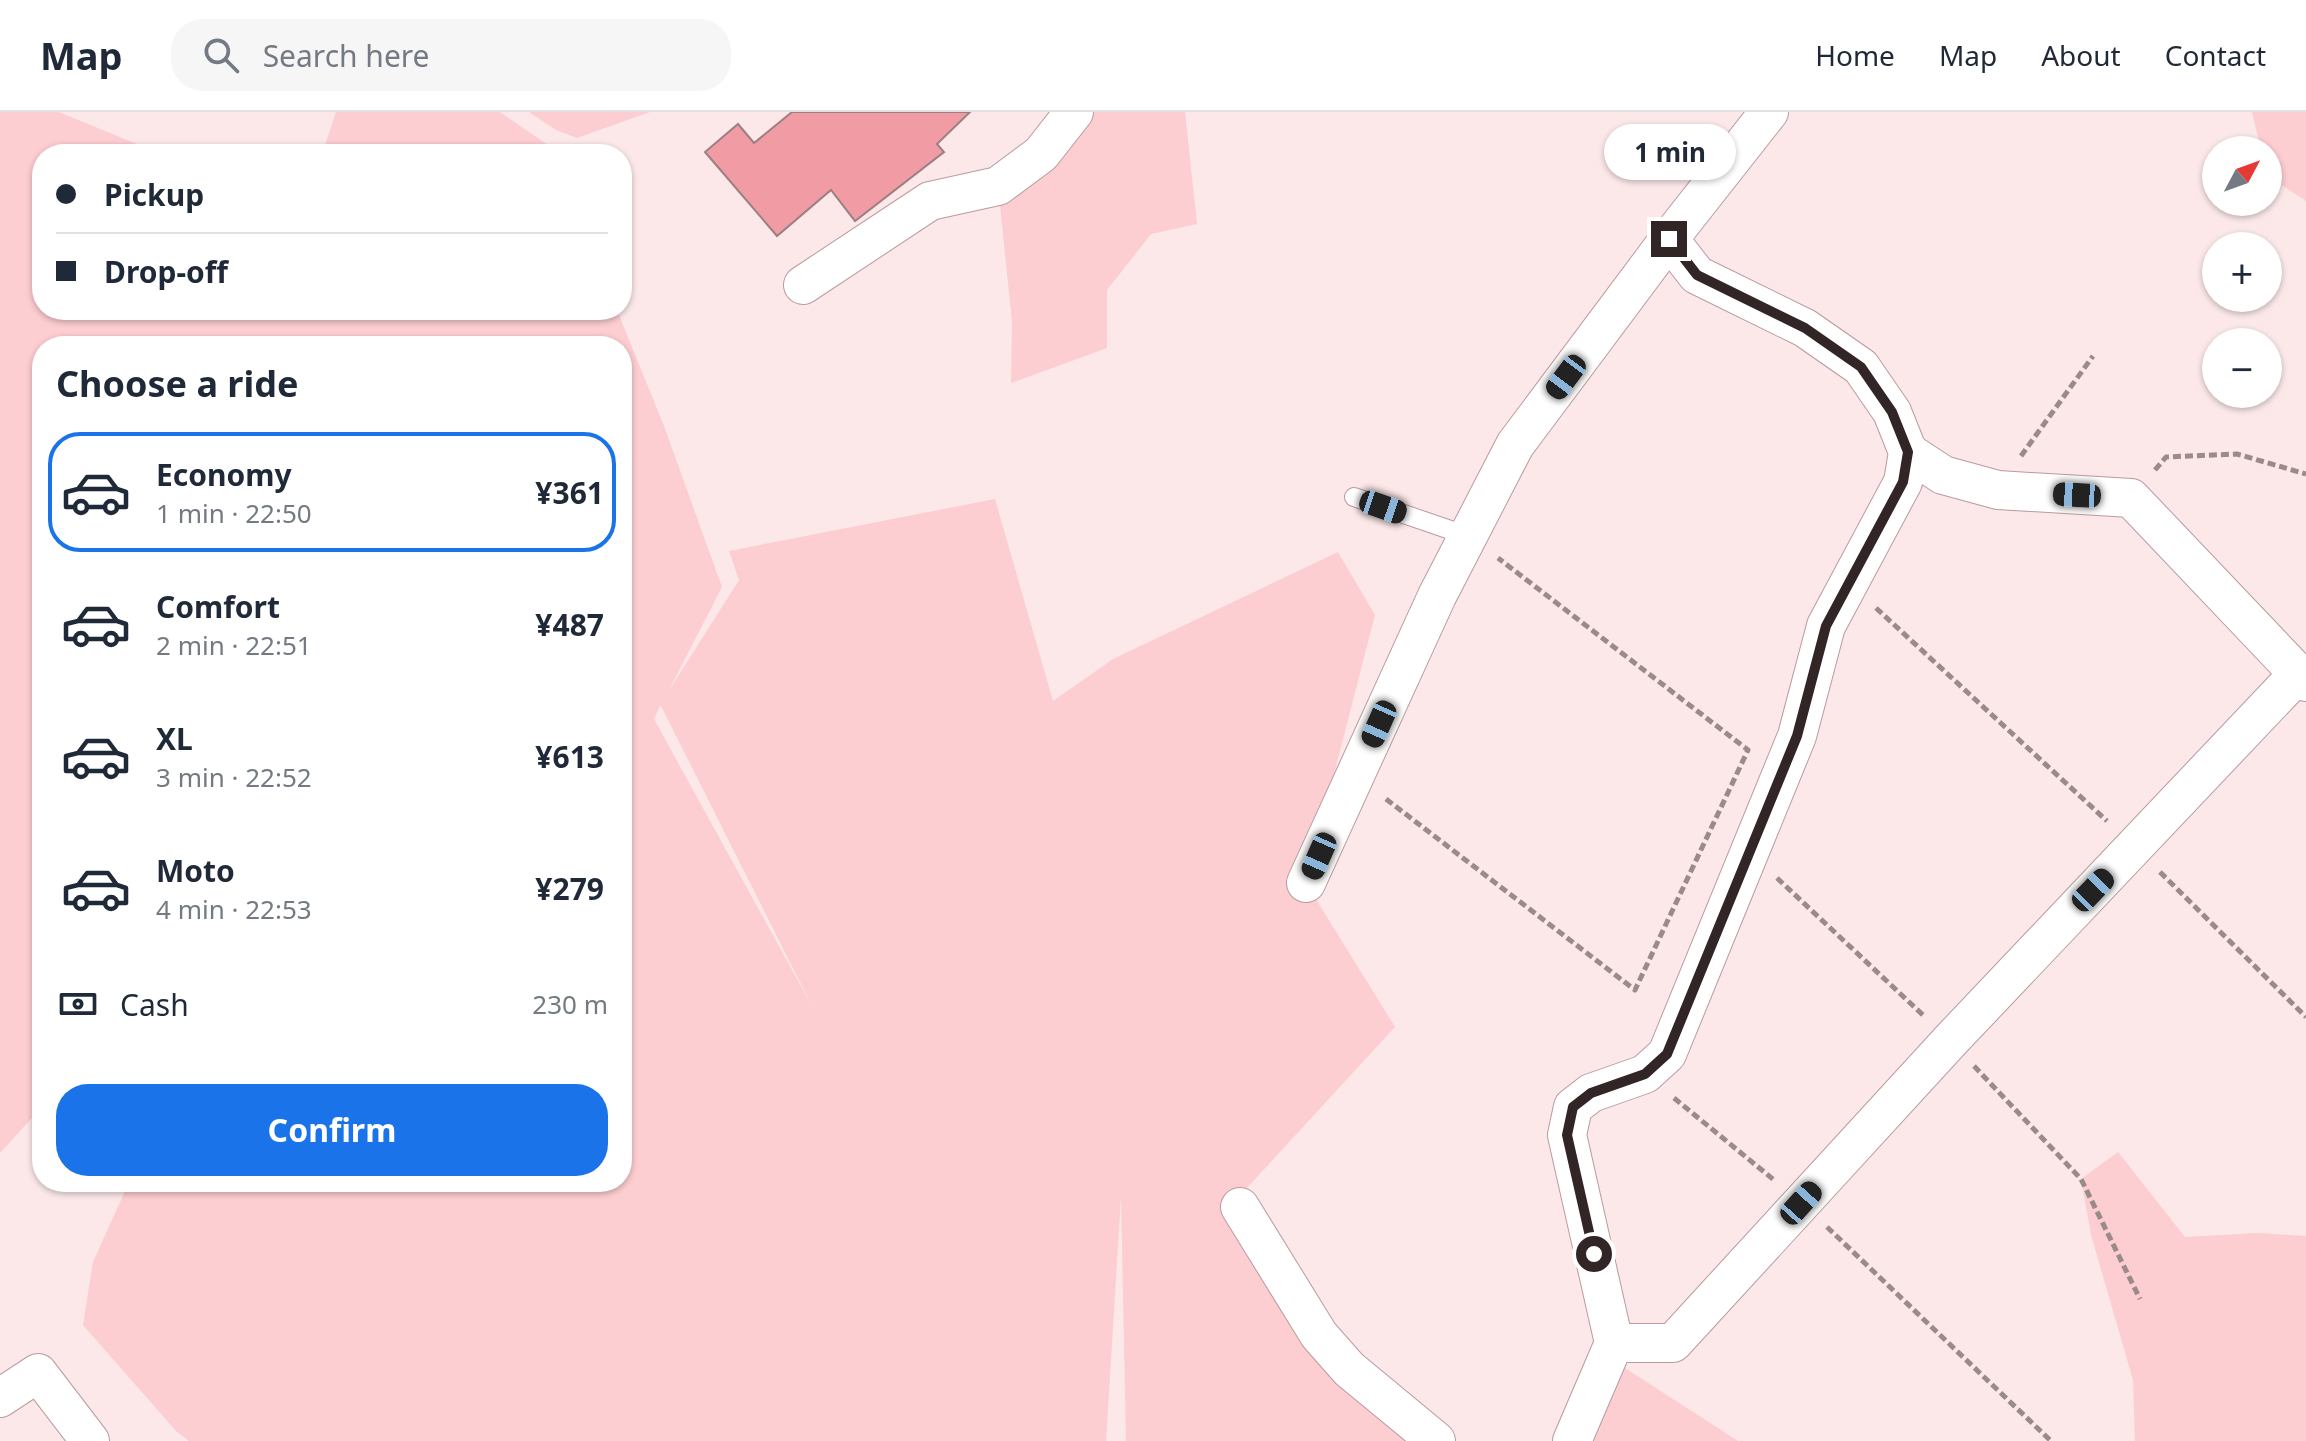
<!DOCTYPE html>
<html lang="en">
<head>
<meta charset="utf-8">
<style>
  body { margin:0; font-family:"Noto Sans",sans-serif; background:#f6f6f7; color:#1f2937; height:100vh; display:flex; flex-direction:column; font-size:30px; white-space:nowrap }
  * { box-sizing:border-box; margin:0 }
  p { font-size:26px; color:#747a83 }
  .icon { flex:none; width:44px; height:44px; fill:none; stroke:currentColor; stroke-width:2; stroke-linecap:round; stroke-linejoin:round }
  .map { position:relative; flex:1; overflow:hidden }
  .sheet { position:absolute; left:32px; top:224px; width:600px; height:856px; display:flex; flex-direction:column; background:#fff; border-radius:32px; box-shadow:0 2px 6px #0004 }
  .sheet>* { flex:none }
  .guide { position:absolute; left:32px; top:32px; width:600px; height:176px; border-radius:32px; box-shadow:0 2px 6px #0004; display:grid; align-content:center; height:176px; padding:0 24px; background:#fff }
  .needle { width:52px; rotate:49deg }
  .controls { position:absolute; left:2202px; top:24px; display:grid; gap:16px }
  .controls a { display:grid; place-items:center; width:80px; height:80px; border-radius:50%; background:#fff; box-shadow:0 2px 6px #0004; font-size:40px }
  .end { position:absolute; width:36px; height:36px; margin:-18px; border:10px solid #312526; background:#fff; box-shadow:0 0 0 4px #fff }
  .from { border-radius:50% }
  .bubble { position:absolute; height:56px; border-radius:28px; background:#fff; box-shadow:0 2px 6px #0004; font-size:26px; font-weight:700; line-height:56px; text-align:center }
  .car { position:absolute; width:24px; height:48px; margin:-24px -12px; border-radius:10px; box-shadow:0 0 6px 2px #0007; background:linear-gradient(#222 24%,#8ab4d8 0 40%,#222 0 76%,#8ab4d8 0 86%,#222 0) }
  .guide b { display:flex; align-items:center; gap:28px; height:76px; font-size:30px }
  .guide b+b { border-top:2px solid #e0e1e3 }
  .guide i { width:20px; height:20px; background:#1f2937 }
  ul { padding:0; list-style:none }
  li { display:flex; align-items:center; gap:24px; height:120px; margin:0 16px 12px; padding:0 8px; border:4px solid transparent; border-radius:32px }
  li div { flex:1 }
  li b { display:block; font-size:30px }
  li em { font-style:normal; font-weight:700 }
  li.active { border-color:#1a73e8 }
  li>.icon { width:72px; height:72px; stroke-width:1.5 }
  h2 { padding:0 24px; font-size:36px; line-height:96px }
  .pay { display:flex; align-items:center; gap:20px; height:88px; padding:0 24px; font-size:30px }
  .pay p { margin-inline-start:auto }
  .button { display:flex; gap:16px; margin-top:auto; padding:16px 24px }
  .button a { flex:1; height:92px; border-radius:32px; background:#1a73e8; color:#fff; font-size:32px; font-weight:700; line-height:92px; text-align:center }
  header { display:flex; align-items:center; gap:48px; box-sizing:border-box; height:112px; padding:0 40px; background:#fff; border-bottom:2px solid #e0e1e3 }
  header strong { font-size:38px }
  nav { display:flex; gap:44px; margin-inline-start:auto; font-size:28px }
  .search { width:560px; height:72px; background:#f6f6f7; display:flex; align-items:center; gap:20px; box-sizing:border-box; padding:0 28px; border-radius:32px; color:#747a83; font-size:30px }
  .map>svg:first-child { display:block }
  .green { fill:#fccdd1; fill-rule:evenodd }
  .building { fill:#f19ba5; stroke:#9c7f82; stroke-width:2 }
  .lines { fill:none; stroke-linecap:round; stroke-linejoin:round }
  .service-casing { stroke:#b99b9d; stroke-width:20 }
  .minor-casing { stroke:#b99b9d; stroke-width:40 }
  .path { stroke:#9a8a8b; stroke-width:5; stroke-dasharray:8 4; stroke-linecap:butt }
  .service { stroke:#fff; stroke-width:18 }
  .minor { stroke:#fff; stroke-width:38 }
  .route { stroke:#312526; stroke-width:10 }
</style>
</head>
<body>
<header>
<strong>Map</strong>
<div class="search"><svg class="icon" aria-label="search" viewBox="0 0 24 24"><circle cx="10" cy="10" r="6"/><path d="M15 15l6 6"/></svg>Search here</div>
<nav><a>Home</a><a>Map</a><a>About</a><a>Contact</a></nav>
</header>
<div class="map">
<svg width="2306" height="1329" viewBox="0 0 2306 1329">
  <rect width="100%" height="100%" fill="#fce8e9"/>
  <!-- green -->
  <g class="green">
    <path d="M0,0H59L161,42H42V198H617L664,314L722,475L668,580L739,468L729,439L995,387L1053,589L1113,547L1338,440L1375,503L1306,771L1395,915L1233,1091L1324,1228L1448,1329H1126L1121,1084L1106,1329H189L176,1319L83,1213L93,1150L129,1070H622V234H42V995L0,1041ZM660,594H661L813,896L654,607Z"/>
    <path d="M336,0H500L561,42H322Z"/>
    <path d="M529,0H650L577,26L556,18Z"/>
    <path d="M1071,0H1185L1197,112L1151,122L1107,178V236L1011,271L1012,210L998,74Z"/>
    <path d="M2252,0H2306V89L2268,64V38H2261Z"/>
    <path d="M2118,1040L2185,1125L2258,1121L2306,1124V1329H2135L2133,1268L2091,1123L2081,1067Z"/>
    <path d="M1608,1245L1738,1329H1580Z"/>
  </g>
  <!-- building -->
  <path class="building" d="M792,0H970L937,32L944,40L855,109L831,78L777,124L705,40L738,12L754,31Z"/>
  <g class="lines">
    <!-- service casing -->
    <g class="service-casing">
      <path id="service" d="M1354,385L1468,424"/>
    </g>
    <!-- minor casing -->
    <g class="minor-casing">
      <g id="minor">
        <path d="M803,173L930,89L998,74L1041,42L1074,0"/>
        <path d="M1908,340L1943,363L1998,378L2131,386L2306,570"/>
        <path d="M1306,771L1437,484L1515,333L1669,127L1769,0"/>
        <path d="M1240,1095L1319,1223L1349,1257L1436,1329"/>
        <path d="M1614,1231H1673L1950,929L2298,562"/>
        <path d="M0,1286L38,1261L90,1329"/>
        <path d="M1572,1329L1614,1231L1567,1023L1573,995L1591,981L1645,962L1667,942L1797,624L1826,514L1903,370L1908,340L1892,300L1861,255L1805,216L1697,163L1669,127"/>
      </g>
    </g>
    <!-- path -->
    <g class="path">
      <path d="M2021,344L2093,244"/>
      <path d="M2155,358L2166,345L2237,342L2306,362"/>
      <path d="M1876,496L2107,709"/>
      <path d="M1386,687L1635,878L1748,638L1498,446"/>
      <path d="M2160,760L2306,905"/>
      <path d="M1777,766L1924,904"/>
      <path d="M1974,954L2081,1067L2140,1187"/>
      <path d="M1674,986L1774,1068"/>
      <path d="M1827,1115L2051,1329"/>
    </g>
    <!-- service -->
    <use href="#service" class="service"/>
    <!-- minor -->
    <use href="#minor" class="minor"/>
  </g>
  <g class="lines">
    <!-- route -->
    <path class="route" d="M1594,1142L1567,1023L1573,995L1591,981L1645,962L1667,942L1797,624L1826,514L1903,370L1908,340L1892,300L1861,255L1805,216L1697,163L1669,127"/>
  </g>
</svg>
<div class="controls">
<a><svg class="needle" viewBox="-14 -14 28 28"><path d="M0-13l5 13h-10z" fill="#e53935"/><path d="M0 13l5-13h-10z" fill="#747a83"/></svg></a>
<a>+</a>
<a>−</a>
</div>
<i class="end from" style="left:1594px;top:1142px"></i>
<i class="end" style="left:1669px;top:127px"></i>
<div class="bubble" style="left:1604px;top:12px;width:132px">1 min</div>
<i class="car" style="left:1566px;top:265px;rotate:217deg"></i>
<i class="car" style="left:2077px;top:383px;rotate:273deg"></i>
<i class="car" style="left:1383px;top:395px;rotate:109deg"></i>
<i class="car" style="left:1379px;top:612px;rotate:204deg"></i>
<i class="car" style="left:1319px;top:744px;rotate:204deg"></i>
<i class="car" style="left:2093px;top:778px;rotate:44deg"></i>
<i class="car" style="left:1801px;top:1091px;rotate:42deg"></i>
<div class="guide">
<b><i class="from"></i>Pickup</b>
<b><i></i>Drop-off</b>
</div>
<section class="sheet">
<h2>Choose a ride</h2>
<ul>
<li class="active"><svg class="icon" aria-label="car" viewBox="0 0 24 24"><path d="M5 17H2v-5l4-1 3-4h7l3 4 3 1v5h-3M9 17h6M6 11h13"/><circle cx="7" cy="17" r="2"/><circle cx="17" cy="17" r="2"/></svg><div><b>Economy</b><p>1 min · 22:50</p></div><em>¥361</em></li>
<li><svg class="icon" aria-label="car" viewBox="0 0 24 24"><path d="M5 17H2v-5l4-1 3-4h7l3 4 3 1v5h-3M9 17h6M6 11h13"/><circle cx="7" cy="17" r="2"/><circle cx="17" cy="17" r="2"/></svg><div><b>Comfort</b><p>2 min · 22:51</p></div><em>¥487</em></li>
<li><svg class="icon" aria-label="car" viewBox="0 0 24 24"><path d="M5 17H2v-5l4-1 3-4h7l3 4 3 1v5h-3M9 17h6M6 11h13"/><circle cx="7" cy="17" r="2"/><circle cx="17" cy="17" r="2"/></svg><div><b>XL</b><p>3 min · 22:52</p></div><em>¥613</em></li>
<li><svg class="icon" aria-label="car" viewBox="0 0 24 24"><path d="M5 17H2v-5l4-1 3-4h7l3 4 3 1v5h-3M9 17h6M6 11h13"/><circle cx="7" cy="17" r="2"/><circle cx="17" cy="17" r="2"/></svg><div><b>Moto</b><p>4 min · 22:53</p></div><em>¥279</em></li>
</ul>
<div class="pay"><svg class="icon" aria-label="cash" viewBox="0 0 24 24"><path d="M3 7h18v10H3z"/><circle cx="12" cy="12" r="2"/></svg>Cash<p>230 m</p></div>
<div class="button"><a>Confirm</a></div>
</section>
</div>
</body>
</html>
